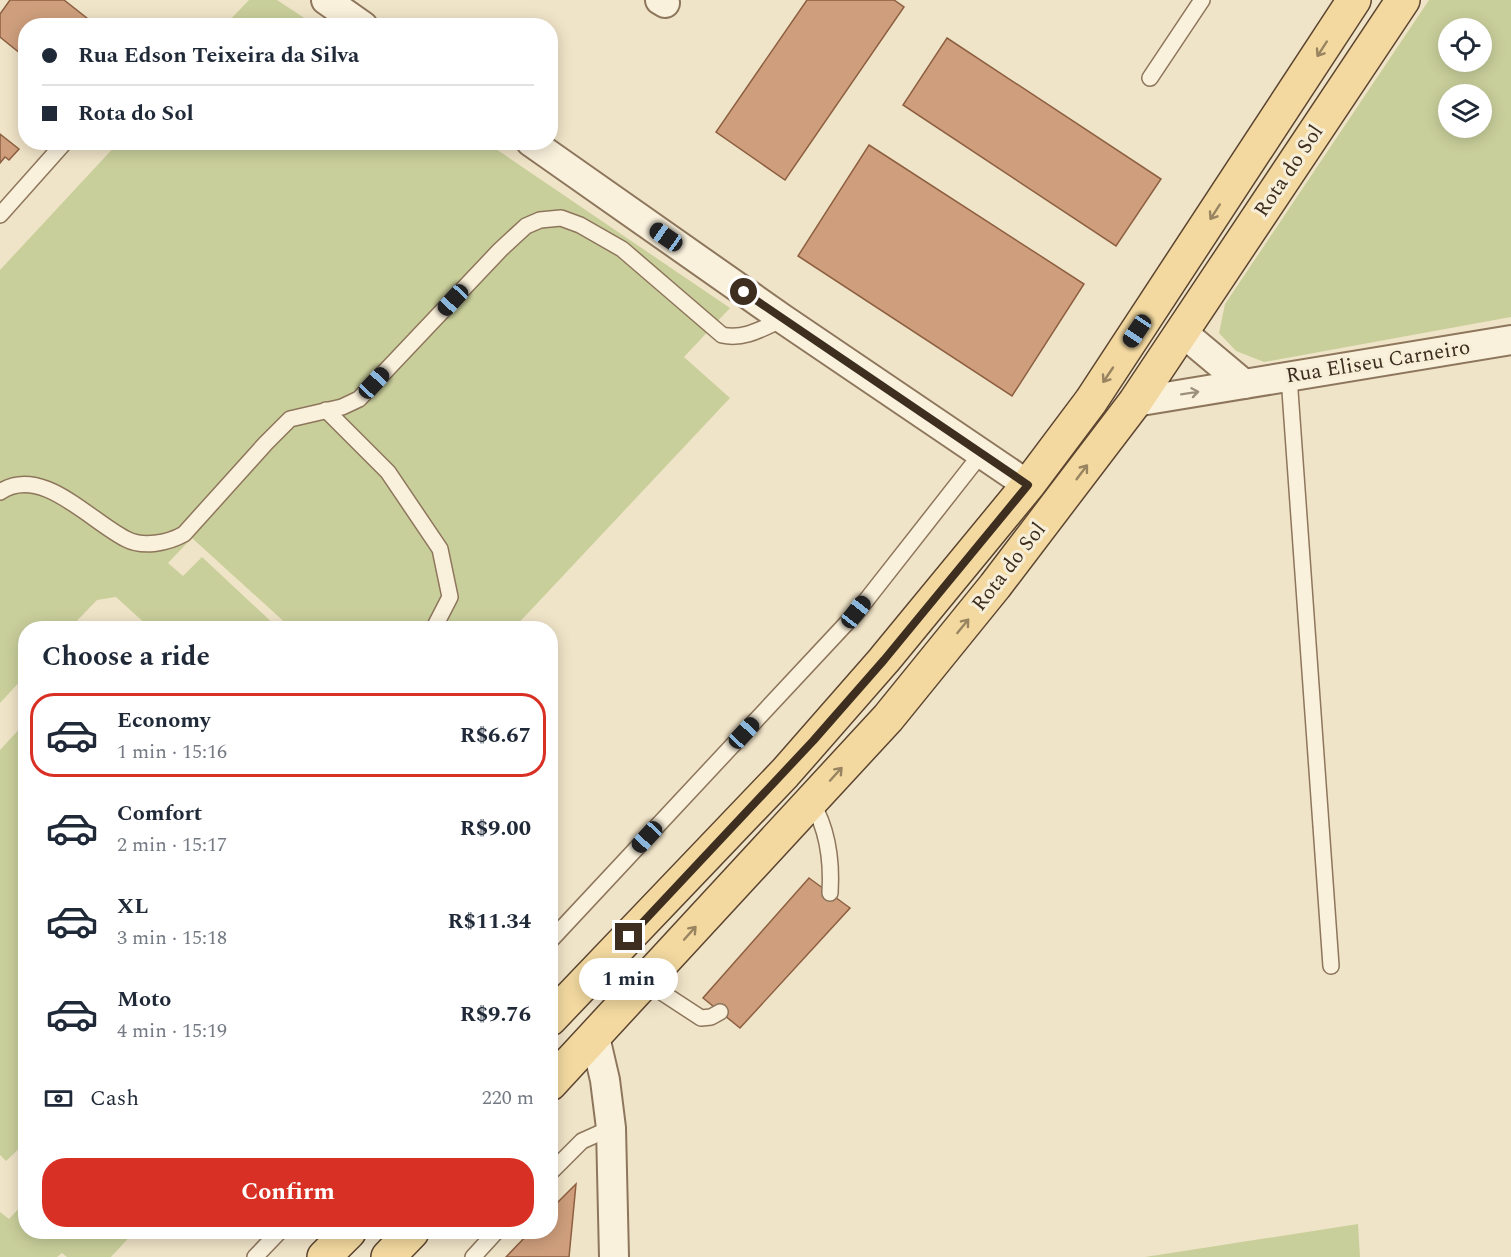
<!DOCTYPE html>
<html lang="en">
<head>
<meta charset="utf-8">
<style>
  body { margin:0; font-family:Spectral,serif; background:#f2f2f3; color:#1f2937; height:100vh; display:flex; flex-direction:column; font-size:22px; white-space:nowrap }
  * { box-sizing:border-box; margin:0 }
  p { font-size:20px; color:#747a83 }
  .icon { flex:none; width:33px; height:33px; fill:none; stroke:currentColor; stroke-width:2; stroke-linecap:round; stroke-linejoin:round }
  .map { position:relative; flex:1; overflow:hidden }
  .sheet { position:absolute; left:18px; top:621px; width:540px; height:618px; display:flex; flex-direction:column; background:#fff; border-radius:24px; box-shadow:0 3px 15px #0003 }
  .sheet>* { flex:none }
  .hud { position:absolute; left:18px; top:18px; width:540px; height:132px; border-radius:24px; box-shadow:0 3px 15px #0003; display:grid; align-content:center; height:132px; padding:0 24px; background:#fff }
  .fabs { position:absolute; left:1438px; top:18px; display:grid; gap:12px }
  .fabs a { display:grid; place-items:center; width:54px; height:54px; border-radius:50%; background:#fff; box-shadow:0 3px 15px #0003; font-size:30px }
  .end { position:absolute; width:27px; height:27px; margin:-14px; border:8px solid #3d2e20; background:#fff; box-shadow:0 0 0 3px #fff }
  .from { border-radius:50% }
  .bubble { position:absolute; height:42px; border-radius:21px; background:#fff; box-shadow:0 3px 15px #0003; font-size:20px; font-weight:700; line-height:42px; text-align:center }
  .car { position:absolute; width:18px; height:36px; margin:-18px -9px; border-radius:8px; box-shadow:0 0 4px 2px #0007; background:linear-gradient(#222 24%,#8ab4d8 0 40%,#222 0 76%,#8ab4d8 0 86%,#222 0) }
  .hud b { display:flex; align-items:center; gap:21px; height:57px; font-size:22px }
  .hud b+b { border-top:2px solid #e0e1e3 }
  .hud i { width:15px; height:15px; background:#1f2937 }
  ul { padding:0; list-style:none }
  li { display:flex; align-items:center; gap:18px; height:84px; margin:0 12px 9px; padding:0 12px; border:3px solid transparent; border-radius:24px }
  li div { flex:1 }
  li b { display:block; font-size:22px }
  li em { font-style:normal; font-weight:700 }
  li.active { border-color:#d93025 }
  li>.icon { width:54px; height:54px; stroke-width:1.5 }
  h2 { padding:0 24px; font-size:27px; line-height:72px }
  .pay { display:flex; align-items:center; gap:15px; height:66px; padding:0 24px; font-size:22px }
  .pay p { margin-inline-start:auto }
  .primary-button { display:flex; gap:12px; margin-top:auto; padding:12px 24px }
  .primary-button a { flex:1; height:69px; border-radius:24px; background:#d93025; color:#fff; font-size:24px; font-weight:700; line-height:69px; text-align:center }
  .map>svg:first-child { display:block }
  .green { fill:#c9cf9b; fill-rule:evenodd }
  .building { fill:#cf9f7d; stroke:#8d5f41; stroke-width:1.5 }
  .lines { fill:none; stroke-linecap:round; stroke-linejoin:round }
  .service-casing { stroke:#8d765c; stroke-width:18 }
  .minor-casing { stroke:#8d765c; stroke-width:32 }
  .primary-casing { stroke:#5b4430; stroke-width:36 }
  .service { stroke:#faf1dc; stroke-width:15 }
  .minor { stroke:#faf1dc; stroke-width:28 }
  .primary { stroke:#f3d9a0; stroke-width:33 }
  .oneway { stroke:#988460 }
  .oneway2 { stroke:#9c907e }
  .route { stroke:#3d2e20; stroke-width:8 }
  .labels { text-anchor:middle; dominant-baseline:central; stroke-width:6; stroke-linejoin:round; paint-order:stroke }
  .street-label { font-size:21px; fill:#3d2e20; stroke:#f7eed8 }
</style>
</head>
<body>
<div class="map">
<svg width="1511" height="1257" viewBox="0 0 1511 1257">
  <rect width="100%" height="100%" fill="#f0e4c8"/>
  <!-- green -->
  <g class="green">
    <path d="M249,0H277L315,25H225Z"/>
    <path d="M1429,0H1511V317L1264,362L1236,351L1219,333L1225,304ZM1449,28H1482V62H1449ZM1482,94V128H1449V94Z"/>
    <path d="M118,143H487L730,308L684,357L730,398L514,628H291L192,538L168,563L183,576L202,557L278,628H150L116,597L97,600L70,628H26L25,676L0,703V270Z"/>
    <path d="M25,723L26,1142L6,1161L0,1155V750Z"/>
    <path d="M25,1202L26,1232H134L111,1257H67L62,1253L57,1257H0V1212L9,1219Z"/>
    <path d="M1358,1224L1360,1257H1145Z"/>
  </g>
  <!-- building -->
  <g class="building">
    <path d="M10,0H64L97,26H26V58L0,37V14Z"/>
    <path d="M807,0H894L904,7L785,180L716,132Z"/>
    <path d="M947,38L1161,179L1116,246L903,105Z"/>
    <path d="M0,134L19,149L9,160L5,157L0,163Z"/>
    <path d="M869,145L1084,284L1012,396L798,256Z"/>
    <path d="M809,878L850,908L740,1028L703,998Z"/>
    <path d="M576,1184L569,1257H506L530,1232H550V1210Z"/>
  </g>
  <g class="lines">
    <!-- service casing -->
    <g class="service-casing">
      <g id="service">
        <path d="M1150,78L1202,0"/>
        <path d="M0,215L65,142"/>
        <path d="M1289,377L1331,966"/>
        <path d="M326,410L388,472L440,549L450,597L434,628"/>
        <path d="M0,492C41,464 90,521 126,539C143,548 168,543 184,534L266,443L290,419L342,407L359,399L500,250L526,226L540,220L561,218L580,225L622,249L722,335C745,340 763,328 783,319"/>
        <path d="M811,801C828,829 832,861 830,893"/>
        <path d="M550,941L857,612L981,454"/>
        <path d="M646,982L701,1018L711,1017L720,1012"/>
        <path d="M550,1173L582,1141L611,1128"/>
        <path d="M255,1257L279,1232"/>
        <path d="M473,1257L496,1232"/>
      </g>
    </g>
    <!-- minor casing -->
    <g class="minor-casing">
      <g id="minor">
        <path d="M326,0L363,26"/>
        <path d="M660,0L665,3"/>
        <path d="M531,142L783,319L1028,485"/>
        <path d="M1182,332L1244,384"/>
        <path d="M1135,402L1511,340"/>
        <path d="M595,1037L605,1080L611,1128L614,1257"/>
      </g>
    </g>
    <!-- primary casing -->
    <g class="primary-casing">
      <g id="primary">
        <path d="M550,1019L785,773L884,660L1028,485L1091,401L1354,0"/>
        <path d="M550,1084L888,718L995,586L1135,402L1403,0"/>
        <path d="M324,1257L349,1232"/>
        <path d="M388,1257L412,1232"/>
      </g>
    </g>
    <!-- service -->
    <use href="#service" class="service"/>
    <!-- minor -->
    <use href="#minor" class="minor"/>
    <!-- primary -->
    <use href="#primary" class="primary"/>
  </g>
  <!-- one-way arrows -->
  <defs><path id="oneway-shaft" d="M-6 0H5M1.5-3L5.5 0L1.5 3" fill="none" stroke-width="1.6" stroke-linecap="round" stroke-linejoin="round" transform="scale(1.5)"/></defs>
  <g class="oneway">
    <use href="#oneway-shaft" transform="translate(1322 49) rotate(123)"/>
    <use href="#oneway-shaft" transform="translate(1215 212) rotate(123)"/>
    <use href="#oneway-shaft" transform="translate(1108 375) rotate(124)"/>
    <use href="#oneway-shaft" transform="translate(1082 472) rotate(-53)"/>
    <use href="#oneway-shaft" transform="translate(963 626) rotate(-51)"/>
    <use href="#oneway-shaft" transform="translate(836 774) rotate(-48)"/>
    <use href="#oneway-shaft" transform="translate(690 933) rotate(-48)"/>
  </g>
  <use class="oneway2" href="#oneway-shaft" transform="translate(1190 393) rotate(-9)"/>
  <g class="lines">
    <!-- route -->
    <path class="route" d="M629,937L813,741L884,660L1028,485L744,292"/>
  </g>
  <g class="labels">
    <!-- street labels -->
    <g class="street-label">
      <text transform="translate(1289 171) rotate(-56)">Rota do Sol</text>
      <text transform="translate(1378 362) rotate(-9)">Rua Eliseu Carneiro</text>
      <text transform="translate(1009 567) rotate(-52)">Rota do Sol</text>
    </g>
  </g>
</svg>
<div class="fabs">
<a><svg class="icon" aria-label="locate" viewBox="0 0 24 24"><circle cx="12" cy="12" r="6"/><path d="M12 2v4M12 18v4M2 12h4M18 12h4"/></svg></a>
<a><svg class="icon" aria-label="layers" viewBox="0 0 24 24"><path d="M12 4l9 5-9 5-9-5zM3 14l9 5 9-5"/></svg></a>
</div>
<i class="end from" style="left:744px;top:292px"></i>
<i class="end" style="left:629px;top:937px"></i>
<div class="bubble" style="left:579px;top:958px;width:99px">1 min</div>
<i class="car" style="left:666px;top:237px;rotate:305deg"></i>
<i class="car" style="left:453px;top:300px;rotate:223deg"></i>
<i class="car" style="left:1137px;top:331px;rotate:214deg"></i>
<i class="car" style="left:374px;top:383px;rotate:43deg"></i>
<i class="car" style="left:856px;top:612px;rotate:38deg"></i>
<i class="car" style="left:744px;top:733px;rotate:43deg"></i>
<i class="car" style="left:647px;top:837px;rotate:223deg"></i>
<div class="hud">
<b><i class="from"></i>Rua Edson Teixeira da Silva</b>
<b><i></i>Rota do Sol</b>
</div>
<section class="sheet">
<h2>Choose a ride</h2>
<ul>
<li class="active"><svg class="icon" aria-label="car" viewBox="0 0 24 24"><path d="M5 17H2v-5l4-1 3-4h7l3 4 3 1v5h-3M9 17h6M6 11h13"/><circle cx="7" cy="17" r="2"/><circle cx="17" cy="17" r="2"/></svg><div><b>Economy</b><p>1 min · 15:16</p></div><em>R$6.67</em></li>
<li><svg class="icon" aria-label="car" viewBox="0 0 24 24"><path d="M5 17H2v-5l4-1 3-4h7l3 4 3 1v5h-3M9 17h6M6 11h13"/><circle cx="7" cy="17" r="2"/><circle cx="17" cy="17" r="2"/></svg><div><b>Comfort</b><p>2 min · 15:17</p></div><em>R$9.00</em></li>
<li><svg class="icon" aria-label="car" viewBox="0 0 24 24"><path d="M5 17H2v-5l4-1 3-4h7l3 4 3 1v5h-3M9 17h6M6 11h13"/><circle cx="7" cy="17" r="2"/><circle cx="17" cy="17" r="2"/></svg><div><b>XL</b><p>3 min · 15:18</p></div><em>R$11.34</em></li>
<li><svg class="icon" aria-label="car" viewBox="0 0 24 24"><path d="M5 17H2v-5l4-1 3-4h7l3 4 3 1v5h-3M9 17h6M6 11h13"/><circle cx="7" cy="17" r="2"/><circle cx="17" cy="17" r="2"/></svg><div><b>Moto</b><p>4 min · 15:19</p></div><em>R$9.76</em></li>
</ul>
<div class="pay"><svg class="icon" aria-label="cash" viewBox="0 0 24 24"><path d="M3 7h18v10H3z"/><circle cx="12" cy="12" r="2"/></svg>Cash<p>220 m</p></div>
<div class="primary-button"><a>Confirm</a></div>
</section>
</div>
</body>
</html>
